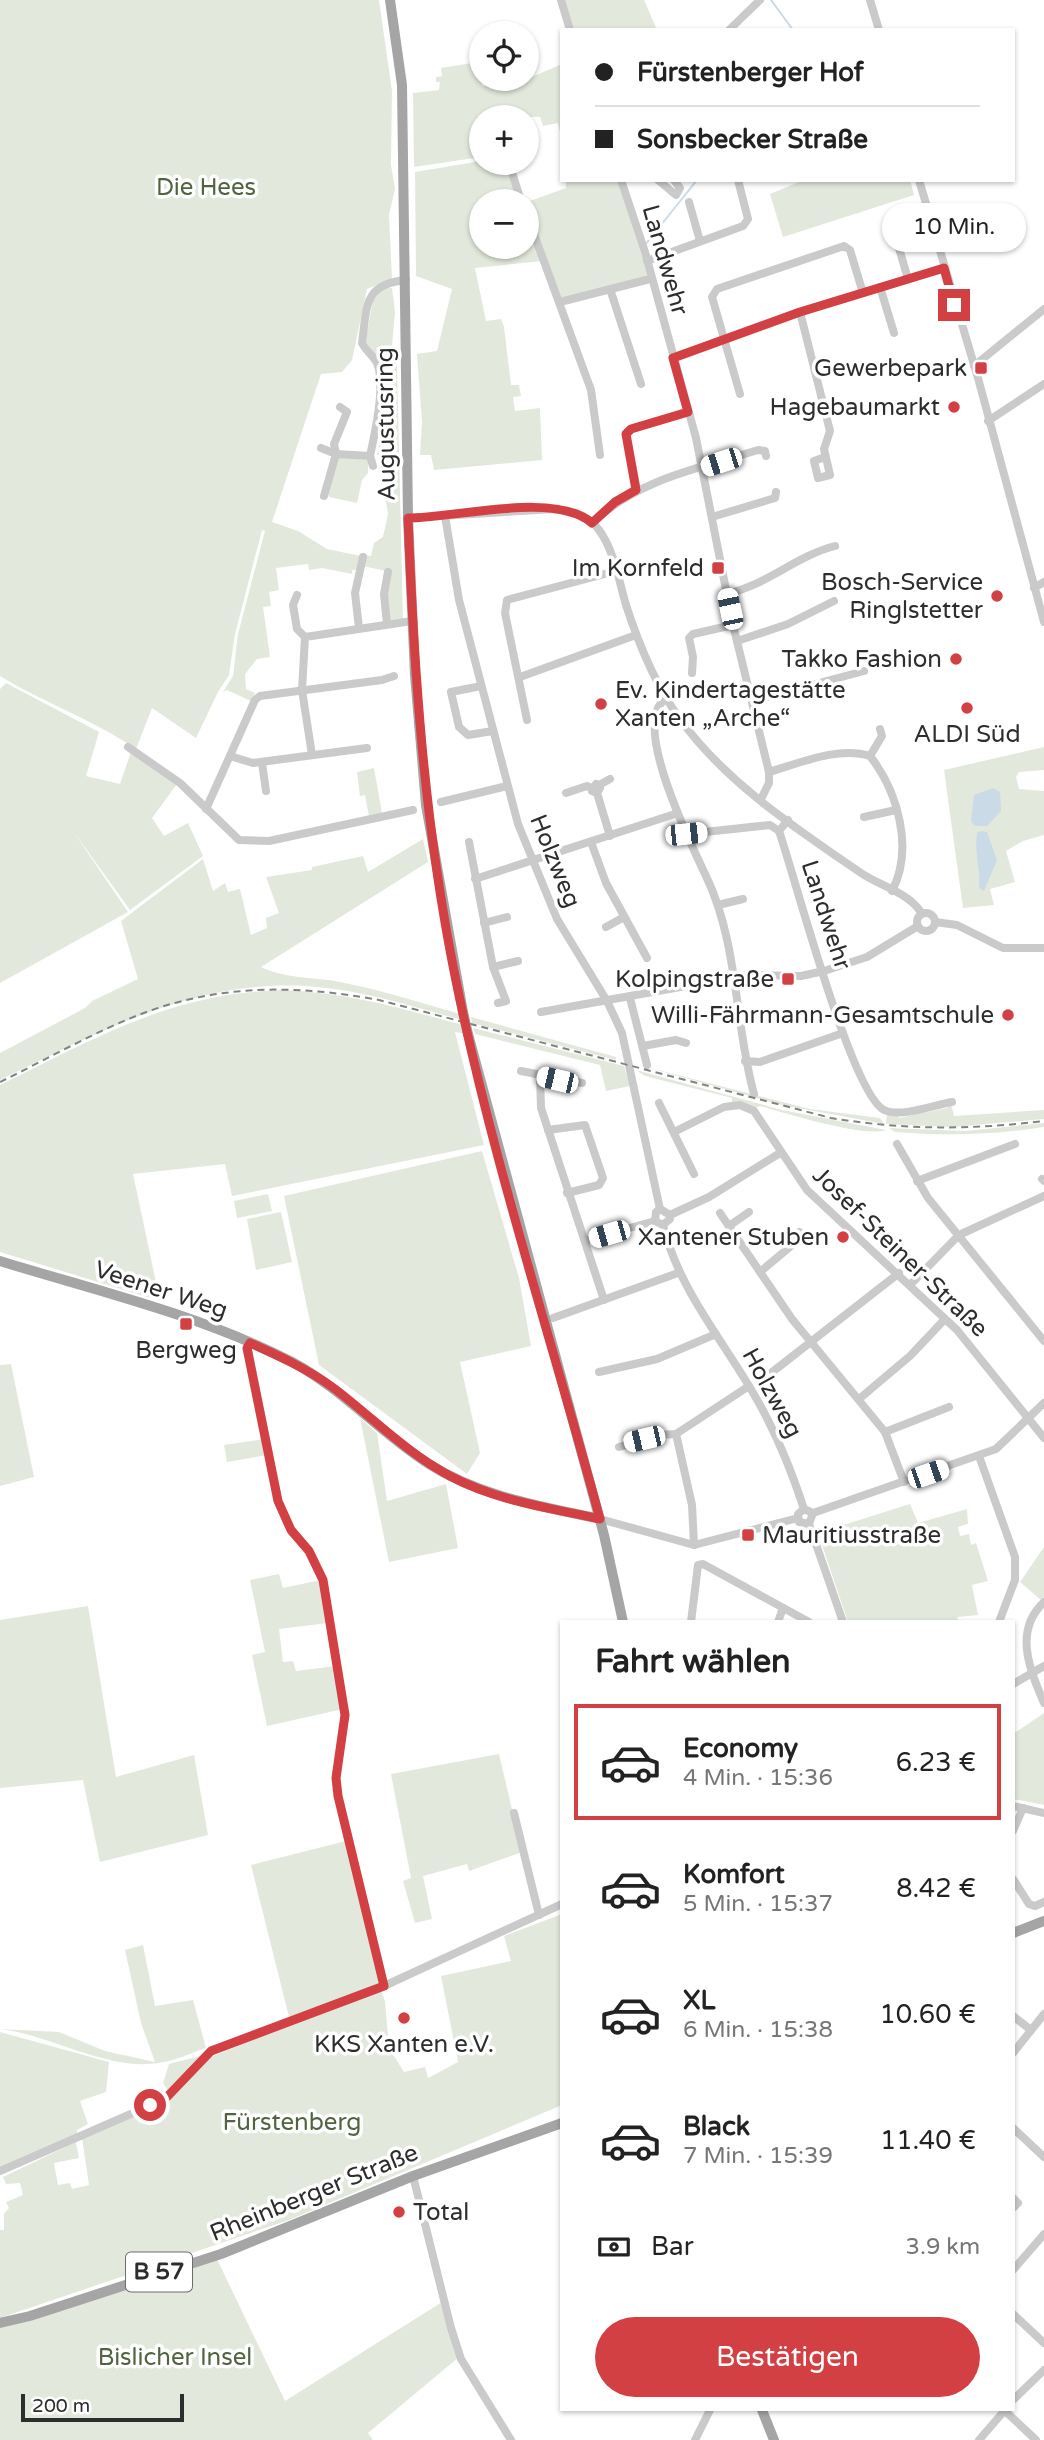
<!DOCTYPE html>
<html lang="de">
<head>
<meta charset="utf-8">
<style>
  body { margin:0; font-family:"Varela Round",sans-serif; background:#f2f2f2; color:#222; height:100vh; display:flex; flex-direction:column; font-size:26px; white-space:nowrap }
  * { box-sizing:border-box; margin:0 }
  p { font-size:23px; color:#767676 }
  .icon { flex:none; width:38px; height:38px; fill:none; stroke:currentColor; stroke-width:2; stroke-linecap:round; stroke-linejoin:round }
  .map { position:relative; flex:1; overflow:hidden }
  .details { position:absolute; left:560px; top:1620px; width:455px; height:791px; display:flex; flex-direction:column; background:#fff; border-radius:0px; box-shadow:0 2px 5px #0004 }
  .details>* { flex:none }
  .hud { position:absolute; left:560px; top:28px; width:455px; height:154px; border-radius:0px; box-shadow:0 2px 5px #0004; display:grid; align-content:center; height:154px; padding:0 35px; background:#fff }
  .tools { position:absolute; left:469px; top:21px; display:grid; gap:14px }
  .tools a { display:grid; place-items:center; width:70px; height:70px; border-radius:50%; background:#fff; box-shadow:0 2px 5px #0004; font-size:35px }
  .scale { position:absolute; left:21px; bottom:18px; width:163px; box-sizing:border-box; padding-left:7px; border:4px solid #2d2d2d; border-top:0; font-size:19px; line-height:24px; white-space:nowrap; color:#2d2d2d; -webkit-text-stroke:5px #fff; paint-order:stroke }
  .end { position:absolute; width:32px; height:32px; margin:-16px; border:9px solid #d34044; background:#fff; box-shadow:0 0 0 4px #fff }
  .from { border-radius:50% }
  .bubble { position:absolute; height:49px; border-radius:24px; background:#fff; box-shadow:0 2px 5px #0004; font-size:23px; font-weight:600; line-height:49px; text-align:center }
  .car { position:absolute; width:21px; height:42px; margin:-21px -10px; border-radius:9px; box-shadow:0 0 5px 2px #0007; background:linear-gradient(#fff 24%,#345 0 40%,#fff 0 76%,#345 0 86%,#fff 0) }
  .hud b { display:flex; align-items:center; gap:24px; height:66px; font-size:26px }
  .hud b+b { border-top:2px solid #e0e0e0 }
  .hud i { width:18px; height:18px; background:#222 }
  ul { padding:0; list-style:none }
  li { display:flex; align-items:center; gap:21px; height:116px; margin:0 14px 10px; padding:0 21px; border:4px solid transparent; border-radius:0px }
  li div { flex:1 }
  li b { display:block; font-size:26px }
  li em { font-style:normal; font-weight:600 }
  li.current { border-color:#d34044 }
  li>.icon { width:63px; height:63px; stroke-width:1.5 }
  h2 { padding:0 35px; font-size:32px; line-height:84px }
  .pay { display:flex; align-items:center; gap:18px; height:77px; padding:0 35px; font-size:26px }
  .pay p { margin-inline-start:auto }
  .action { display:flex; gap:14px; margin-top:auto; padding:14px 35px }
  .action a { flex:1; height:80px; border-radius:42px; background:#d34044; color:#fff; font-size:28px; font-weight:600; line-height:80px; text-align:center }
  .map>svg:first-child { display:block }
  .green { fill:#e2e9dc }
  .water { fill:#cadae7 }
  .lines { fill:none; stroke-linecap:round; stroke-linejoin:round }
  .stream { stroke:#cadae7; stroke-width:2 }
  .minor { stroke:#cacaca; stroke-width:8 }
  .major { stroke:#a5a5a5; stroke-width:10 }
  .rail { stroke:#828282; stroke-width:2; stroke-dasharray:7 5; stroke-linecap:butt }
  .major-bridge { stroke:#a5a5a5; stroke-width:10 }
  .route { stroke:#d34044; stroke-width:9 }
  .poi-dot { fill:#d34044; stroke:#fff; stroke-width:2.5 }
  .labels { text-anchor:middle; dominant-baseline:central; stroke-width:7; stroke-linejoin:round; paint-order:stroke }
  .shield { fill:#fff; stroke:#6c6c6c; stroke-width:2 }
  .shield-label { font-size:23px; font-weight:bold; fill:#2d2d2d }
  .park-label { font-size:24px; fill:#4f643f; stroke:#fff }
  .street-label { font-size:24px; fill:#2d2d2d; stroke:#fff }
  .poi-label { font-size:24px; fill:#2d2d2d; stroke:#fff; text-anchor:end }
</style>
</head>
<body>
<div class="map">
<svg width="1044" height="2440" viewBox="0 0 1044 2440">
  <rect width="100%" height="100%" fill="#fff"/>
  <!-- green -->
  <g class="green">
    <path d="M0,0H379L392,91L391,165L395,189L389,215L392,279L367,289L352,360L342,372L321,374L272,522L298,531L327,549L361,556L357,570H352V574L322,568L309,570L308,564L276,568L279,590L269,592L271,606L263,607L270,657L257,659L245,674L246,689L255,693L251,701L227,690L223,692L233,676L238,634L265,531L262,530L235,634L229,675L218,692L196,738L152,708L136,749C94,720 44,703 0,676Z"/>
    <path d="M562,0H644L657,30H572Z"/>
    <path d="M478,62L482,86L527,79L562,64V141L558,123L543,126L540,117H481V157L414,167L413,93L439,90L440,82H436V77L442,76L441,68Z"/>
    <path d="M481,161L507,163L520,201H481V210L477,211L481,247H527V230H531L543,261L475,268L486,321L501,319L504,327L511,385H519L521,396L513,397L515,411L540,408L542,460L434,470L431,455H420L422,422L417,354L437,351L452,289L416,276L415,172Z"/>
    <path d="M566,180H617L648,274L645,277L561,298L527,211V202L566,188Z"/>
    <path d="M804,180H910L914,195L783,237L770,194Z"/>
    <path d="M384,288H392L395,312L392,346L397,367L403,619L389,620L386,598L390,572L363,566L365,555L371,556L374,543L383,537L388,514L382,475L379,471L381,457L377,455L382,430H378L382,368L365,343L373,300Z"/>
    <path d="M336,457L368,460V473L362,480L357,503L329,497L328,491Z"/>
    <path d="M6,683L99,732L86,776L120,784L131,752L177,784L152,818L164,836L188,823L203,856L130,910L73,831L128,912L0,983V689Z"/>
    <path d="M1044,747V770L1019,772L1016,777L1019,789L1044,791V835L1023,841L1006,851L1015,882L990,889L994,905L963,908L944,770Z"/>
    <path d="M374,768L382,813L369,816L365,795L360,796L357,772Z"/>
    <path d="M423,839L428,862L261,967C283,978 310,977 335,981C377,989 419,1002 460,1014L462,1020C414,1007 366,991 317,987C199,976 102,1031 0,1080V1053L85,1008L92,1001L138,979L121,921L203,859L213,891L225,883L228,892L240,889L251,935L267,928L266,918L279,913L266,877L312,870V867L363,856L368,872Z"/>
    <path d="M283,990C345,992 404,1009 463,1025L466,1034L455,1032L484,1145L232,1196L225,1164L133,1174L160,1301L0,1252V1085C98,1037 171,993 283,990Z"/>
    <path d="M471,1017L616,1057V1060L472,1023Z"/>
    <path d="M473,1028L624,1066L630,1086L606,1091L600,1065L475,1034Z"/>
    <path d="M635,1064L810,1109L880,1118L884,1124L782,1105Z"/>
    <path d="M636,1070L782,1110L886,1130C864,1138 785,1113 760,1106L755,1108L732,1102V1098L645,1076Z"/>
    <path d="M947,1104L952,1107L954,1116L1044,1110V1119L952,1127L886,1124L887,1113L898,1114L899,1118L947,1108Z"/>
    <path d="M1044,1123V1127C994,1135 945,1136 895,1132L889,1128L965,1131Z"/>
    <path d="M482,1151L519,1278L531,1346L460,1362L480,1453L467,1474L319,1365L284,1196Z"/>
    <path d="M268,1194L272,1211L237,1218L234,1201Z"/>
    <path d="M281,1212L292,1262L256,1270L247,1219Z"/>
    <path d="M11,1364L34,1477L0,1486V1365Z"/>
    <path d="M360,1418L377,1433L387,1501L446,1484L458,1548L389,1562Z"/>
    <path d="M264,1439L267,1455L227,1462L224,1445Z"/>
    <path d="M910,1504L918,1523L967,1509L968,1524L958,1527L960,1536L969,1534L971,1545L976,1543L988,1581L972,1585L978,1615L957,1617L959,1622H848L818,1533Z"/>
    <path d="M1044,1547V1597L1041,1600L1020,1582Z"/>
    <path d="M279,1574L283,1588L321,1580L328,1623L279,1629L283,1662L293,1661L296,1671L336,1666L343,1709L267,1726L252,1655L265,1652L250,1580Z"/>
    <path d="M88,1606L116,1777L194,1755L208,1835L100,1862L83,1780L0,1788V1620Z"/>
    <path d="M1044,1713V1805L1013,1799V1734Z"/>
    <path d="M499,1754L522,1852L469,1871L467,1864L423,1876L432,1919L415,1923L403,1881L411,1878L391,1774Z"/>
    <path d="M346,1841L381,1979L378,1983L385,2001L389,2048L404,2072L425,2067L428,2078L458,2062L441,1976L511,1961L504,1936L562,1914V2105L289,2220L0,2318V2230H4V2214L9,2208L6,2202L23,2195L20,2183L6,2184L3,2177L76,2142L79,2158L54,2163L58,2185L70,2183L72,2189L89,2185L82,2138L152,2108L206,2059L291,2025L251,1865Z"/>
    <path d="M143,1945L155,2006L193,2000L206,2048C191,2053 174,2061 159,2063C106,2071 52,2035 0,2029L59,2032L105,2051L155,2062L141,2023L125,1950Z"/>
    <path d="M0,2032L109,2062L106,2092L80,2101L88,2124L77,2130V2134L0,2170Z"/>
    <path d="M204,2055L168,2091L163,2083L169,2064Z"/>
    <path d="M216,2257L285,2401L442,2302L459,2357L368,2433L373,2440H0V2327L34,2320Z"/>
  </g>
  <!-- water -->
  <g class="water">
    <path d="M993,788L1000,792L1001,811L987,826H975L971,821L974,795Z"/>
    <path d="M981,831L987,832L997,860L984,891L979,888C981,870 974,853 977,833Z"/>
  </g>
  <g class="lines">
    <!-- stream -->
    <g class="stream">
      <path d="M771,0L793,30"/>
      <path d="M854,30L857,29"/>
      <path d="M645,245L697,180"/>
    </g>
    <!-- minor -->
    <g class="minor">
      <path d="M561,0L570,30"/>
      <path d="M870,0L879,30"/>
      <path d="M729,30L760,0"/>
      <path d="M509,163L521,201"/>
      <path d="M621,180L645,252L696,438L733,625L769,772V783L761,799"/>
      <path d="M658,180L676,195L680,188L674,180"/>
      <path d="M919,180L978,378L1044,622"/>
      <path d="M689,202L700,241"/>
      <path d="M527,215L591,390L600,455"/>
      <path d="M894,231L908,279"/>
      <path d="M647,261L743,226L748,219L738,180"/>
      <path d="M880,287L894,333"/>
      <path d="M610,289L641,384"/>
      <path d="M560,302L650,279"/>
      <path d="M800,312L830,431L824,449L830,475L818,478L814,461L825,457"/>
      <path d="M673,358L800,312L944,268"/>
      <path d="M974,366L1044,309"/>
      <path d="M740,394L712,297L717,289L844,246L850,250L863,293"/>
      <path d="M340,407L347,412L334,444L336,454L370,456C375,433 385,388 378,366C376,357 366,352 362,343C367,307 363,284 406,280"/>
      <path d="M988,421L1044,384"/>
      <path d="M321,448L336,454L324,496"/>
      <path d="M370,456L373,466"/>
      <path d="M637,490L626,434L631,429L688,412"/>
      <path d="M445,516L459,600L518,824L557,919L607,1001L622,1033L660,1209"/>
      <path d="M712,517L775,498L776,492"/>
      <path d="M408,518L553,509C572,510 587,514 599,530C614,550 619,581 626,605C639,645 655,685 680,719C726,783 797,829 861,873C880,886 910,893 922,914"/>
      <path d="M592,523C638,479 700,468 758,450L765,451L766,456"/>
      <path d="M1034,588L1044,582"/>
      <path d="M726,594C767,585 796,556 835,546"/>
      <path d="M297,595L293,605L297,629L305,637"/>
      <path d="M387,624L384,594L388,572"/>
      <path d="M359,628L355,593L363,557"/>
      <path d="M737,641L788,624L834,601"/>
      <path d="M692,673L693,657L689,638L693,634L733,625"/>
      <path d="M520,677L636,635"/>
      <path d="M481,686L451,692L459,727L468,735L493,731"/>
      <path d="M666,699C629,721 692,846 706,876C739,945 734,1022 754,1094"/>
      <path d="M752,701L864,671"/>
      <path d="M527,720L505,613L507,600L616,571"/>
      <path d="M128,747L180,783L239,840L269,841L413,810"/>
      <path d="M312,755L302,690L305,637L412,621"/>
      <path d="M230,756L253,763L367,748"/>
      <path d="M870,756L882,736L880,729"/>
      <path d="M262,763L266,791"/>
      <path d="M769,772C800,763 838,746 870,756C898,792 914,849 892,891"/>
      <path d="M599,785L610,779"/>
      <path d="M566,793L587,786L592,788"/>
      <path d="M597,793L600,788L596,784L592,791L597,793L610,836"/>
      <path d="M441,802L507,786"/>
      <path d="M206,809L255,700L260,696L382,680L394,676"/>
      <path d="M864,817L896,810"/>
      <path d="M788,820L779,831C795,877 851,1093 884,1110C901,1118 934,1105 952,1102"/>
      <path d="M686,834L770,825L779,831"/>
      <path d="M469,842L493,967L506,1001L498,1003"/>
      <path d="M591,842L606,883L647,958"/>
      <path d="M475,879L675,814"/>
      <path d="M718,905L743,899"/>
      <circle cx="926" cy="922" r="9"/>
      <path d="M935,922L957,925L1003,948H1044"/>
      <path d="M484,923L507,917"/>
      <path d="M606,927L624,917"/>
      <path d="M493,967L518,961"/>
      <path d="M630,998L647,1065"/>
      <path d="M541,1012L747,975L801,976L824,971L867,957L918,926"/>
      <path d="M643,1046L676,1040L686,1043"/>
      <path d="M745,1061L760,1062L843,1033"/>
      <path d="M521,1071L582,1083"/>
      <path d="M540,1076L541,1108L604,1300"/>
      <path d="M659,1103L694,1174"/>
      <path d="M548,1130L585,1125L603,1178L599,1185L567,1193"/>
      <path d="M674,1132L724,1107L740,1105L754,1111L807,1190L957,1330L1044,1438"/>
      <path d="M897,1144L928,1198L1044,1341"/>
      <path d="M1042,1179L1044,1181"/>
      <path d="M917,1181L1015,1144"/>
      <path d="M720,1213L792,1319L885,1432L904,1482"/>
      <path d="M670,1215L709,1197L780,1153"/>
      <path d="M663,1225L670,1219V1215L660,1209L656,1212L655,1221L663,1225C678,1286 717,1333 749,1386C773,1425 790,1466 804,1509"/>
      <path d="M729,1226L749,1212"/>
      <path d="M586,1240L655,1221"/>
      <path d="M760,1272L797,1241L799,1232"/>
      <path d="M911,1284L959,1235L1044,1196"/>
      <path d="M553,1318L678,1273"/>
      <path d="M250,1343L248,1349L278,1501L291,1530L309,1551L323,1580L345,1715L336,1778L338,1795L384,1986"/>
      <path d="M599,1372L657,1359L716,1334"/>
      <path d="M771,1373L899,1273"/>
      <path d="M859,1399L910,1356L945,1319"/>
      <path d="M885,1432L949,1407"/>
      <path d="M676,1434L692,1505L694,1545"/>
      <path d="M619,1447L659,1435L676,1434L749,1386"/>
      <path d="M979,1456L1015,1557V1580L999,1622"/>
      <path d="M813,1513L809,1524L799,1522L798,1514L804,1509L813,1513L996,1449L1044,1403"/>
      <path d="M600,1519L694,1545L798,1518"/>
      <path d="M809,1524L843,1622"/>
      <path d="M1044,1602C1013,1631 1030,1670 1044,1703"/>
      <path d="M691,1622L698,1565L703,1564L809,1622"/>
      <path d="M778,1622L783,1608"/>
      <path d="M1013,1684L1044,1666"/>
      <path d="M1013,1806L1044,1813"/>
      <path d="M514,1813L539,1915"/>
      <path d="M1013,1831L1023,1808"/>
      <path d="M1013,1879L1029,1904L1035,1906L1044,1902"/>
      <path d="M1013,2016L1031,2030"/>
      <path d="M1013,2053L1044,2014"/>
      <path d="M1013,2128L1044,2157"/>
      <path d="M0,2171L165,2099L211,2051L384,1986L562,1904"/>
      <path d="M413,2176L451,2328L461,2359L511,2440"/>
      <path d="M1013,2198L1018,2203L1013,2208"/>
      <path d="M1013,2270L1044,2234"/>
      <path d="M1013,2314L1044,2343"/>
      <path d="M1013,2400L1044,2370"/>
      <path d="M1004,2410L1036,2440"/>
      <path d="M695,2440L710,2410"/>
      <path d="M979,2440L1005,2410"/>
    </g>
    <!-- major -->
    <g class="major">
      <path d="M390,0L402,85L408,518L415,675L426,805L463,1012"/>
      <path d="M468,1034L604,1535L623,1622"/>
      <path d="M0,1261C97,1291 201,1315 292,1362C343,1389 380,1433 429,1464C481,1497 541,1506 600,1519"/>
      <path d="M1013,1933L1044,1921"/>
      <path d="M0,2323L30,2316L221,2254L413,2176L562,2123"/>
      <path d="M762,2410L774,2440"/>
    </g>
    <!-- rail -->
    <path class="rail" d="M0,1082C54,1056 114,1020 171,1004C241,984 309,987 379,1000L831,1118C903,1130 972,1130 1044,1121"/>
    <!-- major-bridge -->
    <path class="major-bridge" d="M463,1012L468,1034"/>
  </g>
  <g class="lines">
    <!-- route -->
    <path class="route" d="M150,2105L165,2099L211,2051L384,1986L338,1796L336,1778L345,1715L323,1580L309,1551L291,1530L278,1501L247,1348L250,1343C279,1356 308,1369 335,1389C373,1418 407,1453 450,1476C497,1501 550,1508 600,1519C551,1337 491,1156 454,971C424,820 414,672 408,518C456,518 554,491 592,523L615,502L636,490L626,434L631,429L688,412L673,358L800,312L944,268L954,305"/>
  </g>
  <!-- markers -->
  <g class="poi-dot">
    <rect x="974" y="361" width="14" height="14" rx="3.5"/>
    <circle cx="954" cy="407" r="7"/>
    <rect x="711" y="561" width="14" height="14" rx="3.5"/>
    <circle cx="997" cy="596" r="7"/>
    <circle cx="956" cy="659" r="7"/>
    <circle cx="601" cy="704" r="7"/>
    <circle cx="967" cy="708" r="7"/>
    <rect x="781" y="972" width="14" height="14" rx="3.5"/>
    <circle cx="1008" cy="1015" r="7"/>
    <circle cx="843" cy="1237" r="7"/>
    <rect x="179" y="1317" width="14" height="14" rx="3.5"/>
    <rect x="741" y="1528" width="14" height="14" rx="3.5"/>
    <circle cx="404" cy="2018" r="7"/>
    <circle cx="399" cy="2212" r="7"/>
  </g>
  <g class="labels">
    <!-- shield labels -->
    <rect class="shield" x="126" y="2252.5" width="66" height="39" rx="5"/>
    <g class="shield-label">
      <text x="159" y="2272">B 57</text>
    </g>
    <!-- park labels -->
    <g class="park-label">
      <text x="206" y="187">Die Hees</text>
      <text x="292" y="2122">Fürstenberg</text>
      <text x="175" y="2357">Bislicher Insel</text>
    </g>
    <!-- street labels -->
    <g class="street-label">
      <text transform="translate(665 260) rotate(74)">Landwehr</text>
      <text transform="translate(386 424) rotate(-91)">Augustusring</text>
      <text transform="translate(555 861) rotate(68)">Holzweg</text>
      <text transform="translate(826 915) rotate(72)">Landwehr</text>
      <text transform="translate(900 1252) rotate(44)">Josef-Steiner-Straße</text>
      <text transform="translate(161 1290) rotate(18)">Veener Weg</text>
      <text transform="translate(772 1393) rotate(61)">Holzweg</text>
      <text transform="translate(314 2193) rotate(-22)">Rheinberger Straße</text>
    </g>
    <!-- poi labels -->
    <g class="poi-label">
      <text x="967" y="368">Gewerbepark</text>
      <text x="940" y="407">Hagebaumarkt</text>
      <text x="704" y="568">Im Kornfeld</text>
      <text x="983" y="582">Bosch-Service<tspan x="983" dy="28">Ringlstetter</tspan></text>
      <text x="942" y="659">Takko Fashion</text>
      <text x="615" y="690" text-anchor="start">Ev. Kindertagestätte<tspan x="615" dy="28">Xanten „Arche“</tspan></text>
      <text x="967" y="734" text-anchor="middle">ALDI Süd</text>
      <text x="774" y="979">Kolpingstraße</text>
      <text x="994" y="1015">Willi-Fährmann-Gesamtschule</text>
      <text x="829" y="1237">Xantener Stuben</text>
      <text x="186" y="1350" text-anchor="middle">Bergweg</text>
      <text x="762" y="1535" text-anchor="start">Mauritiusstraße</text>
      <text x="404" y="2044" text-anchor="middle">KKS Xanten e.V.</text>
      <text x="413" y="2212" text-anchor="start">Total</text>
    </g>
  </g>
</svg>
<div class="tools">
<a><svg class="icon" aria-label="locate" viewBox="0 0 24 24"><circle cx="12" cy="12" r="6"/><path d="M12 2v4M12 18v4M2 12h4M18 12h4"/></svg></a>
<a>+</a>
<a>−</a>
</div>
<div class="scale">200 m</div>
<i class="end from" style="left:150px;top:2105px"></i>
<i class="end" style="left:954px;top:305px"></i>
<div class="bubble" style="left:882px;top:203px;width:144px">10 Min.</div>
<i class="car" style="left:721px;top:462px;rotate:252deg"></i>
<i class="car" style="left:730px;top:609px;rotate:348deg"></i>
<i class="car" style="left:686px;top:834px;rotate:84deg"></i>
<i class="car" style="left:557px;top:1080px;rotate:283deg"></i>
<i class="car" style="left:609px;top:1234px;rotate:254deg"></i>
<i class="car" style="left:644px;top:1439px;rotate:257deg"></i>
<i class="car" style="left:928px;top:1474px;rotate:71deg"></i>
<div class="hud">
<b><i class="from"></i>Fürstenberger Hof</b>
<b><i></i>Sonsbecker Straße</b>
</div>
<section class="details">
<h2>Fahrt wählen</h2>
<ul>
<li class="current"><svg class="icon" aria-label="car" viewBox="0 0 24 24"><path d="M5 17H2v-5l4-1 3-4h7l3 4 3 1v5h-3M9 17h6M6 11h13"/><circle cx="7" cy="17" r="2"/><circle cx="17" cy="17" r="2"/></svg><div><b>Economy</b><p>4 Min. · 15:36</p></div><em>6.23 €</em></li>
<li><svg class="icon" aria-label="car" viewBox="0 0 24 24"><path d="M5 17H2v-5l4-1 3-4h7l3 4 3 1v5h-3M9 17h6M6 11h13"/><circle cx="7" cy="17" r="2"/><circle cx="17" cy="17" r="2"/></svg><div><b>Komfort</b><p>5 Min. · 15:37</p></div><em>8.42 €</em></li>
<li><svg class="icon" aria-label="car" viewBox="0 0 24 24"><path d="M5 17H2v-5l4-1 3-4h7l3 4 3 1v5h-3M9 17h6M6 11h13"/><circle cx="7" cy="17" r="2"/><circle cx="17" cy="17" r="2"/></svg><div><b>XL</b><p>6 Min. · 15:38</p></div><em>10.60 €</em></li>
<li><svg class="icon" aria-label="car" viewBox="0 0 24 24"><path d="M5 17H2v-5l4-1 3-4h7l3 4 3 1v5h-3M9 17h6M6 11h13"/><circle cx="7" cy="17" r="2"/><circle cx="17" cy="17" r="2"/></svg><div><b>Black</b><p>7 Min. · 15:39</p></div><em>11.40 €</em></li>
</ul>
<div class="pay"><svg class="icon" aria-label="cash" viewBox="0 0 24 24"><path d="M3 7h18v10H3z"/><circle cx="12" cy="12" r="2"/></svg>Bar<p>3.9 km</p></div>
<div class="action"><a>Bestätigen</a></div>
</section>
</div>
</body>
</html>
